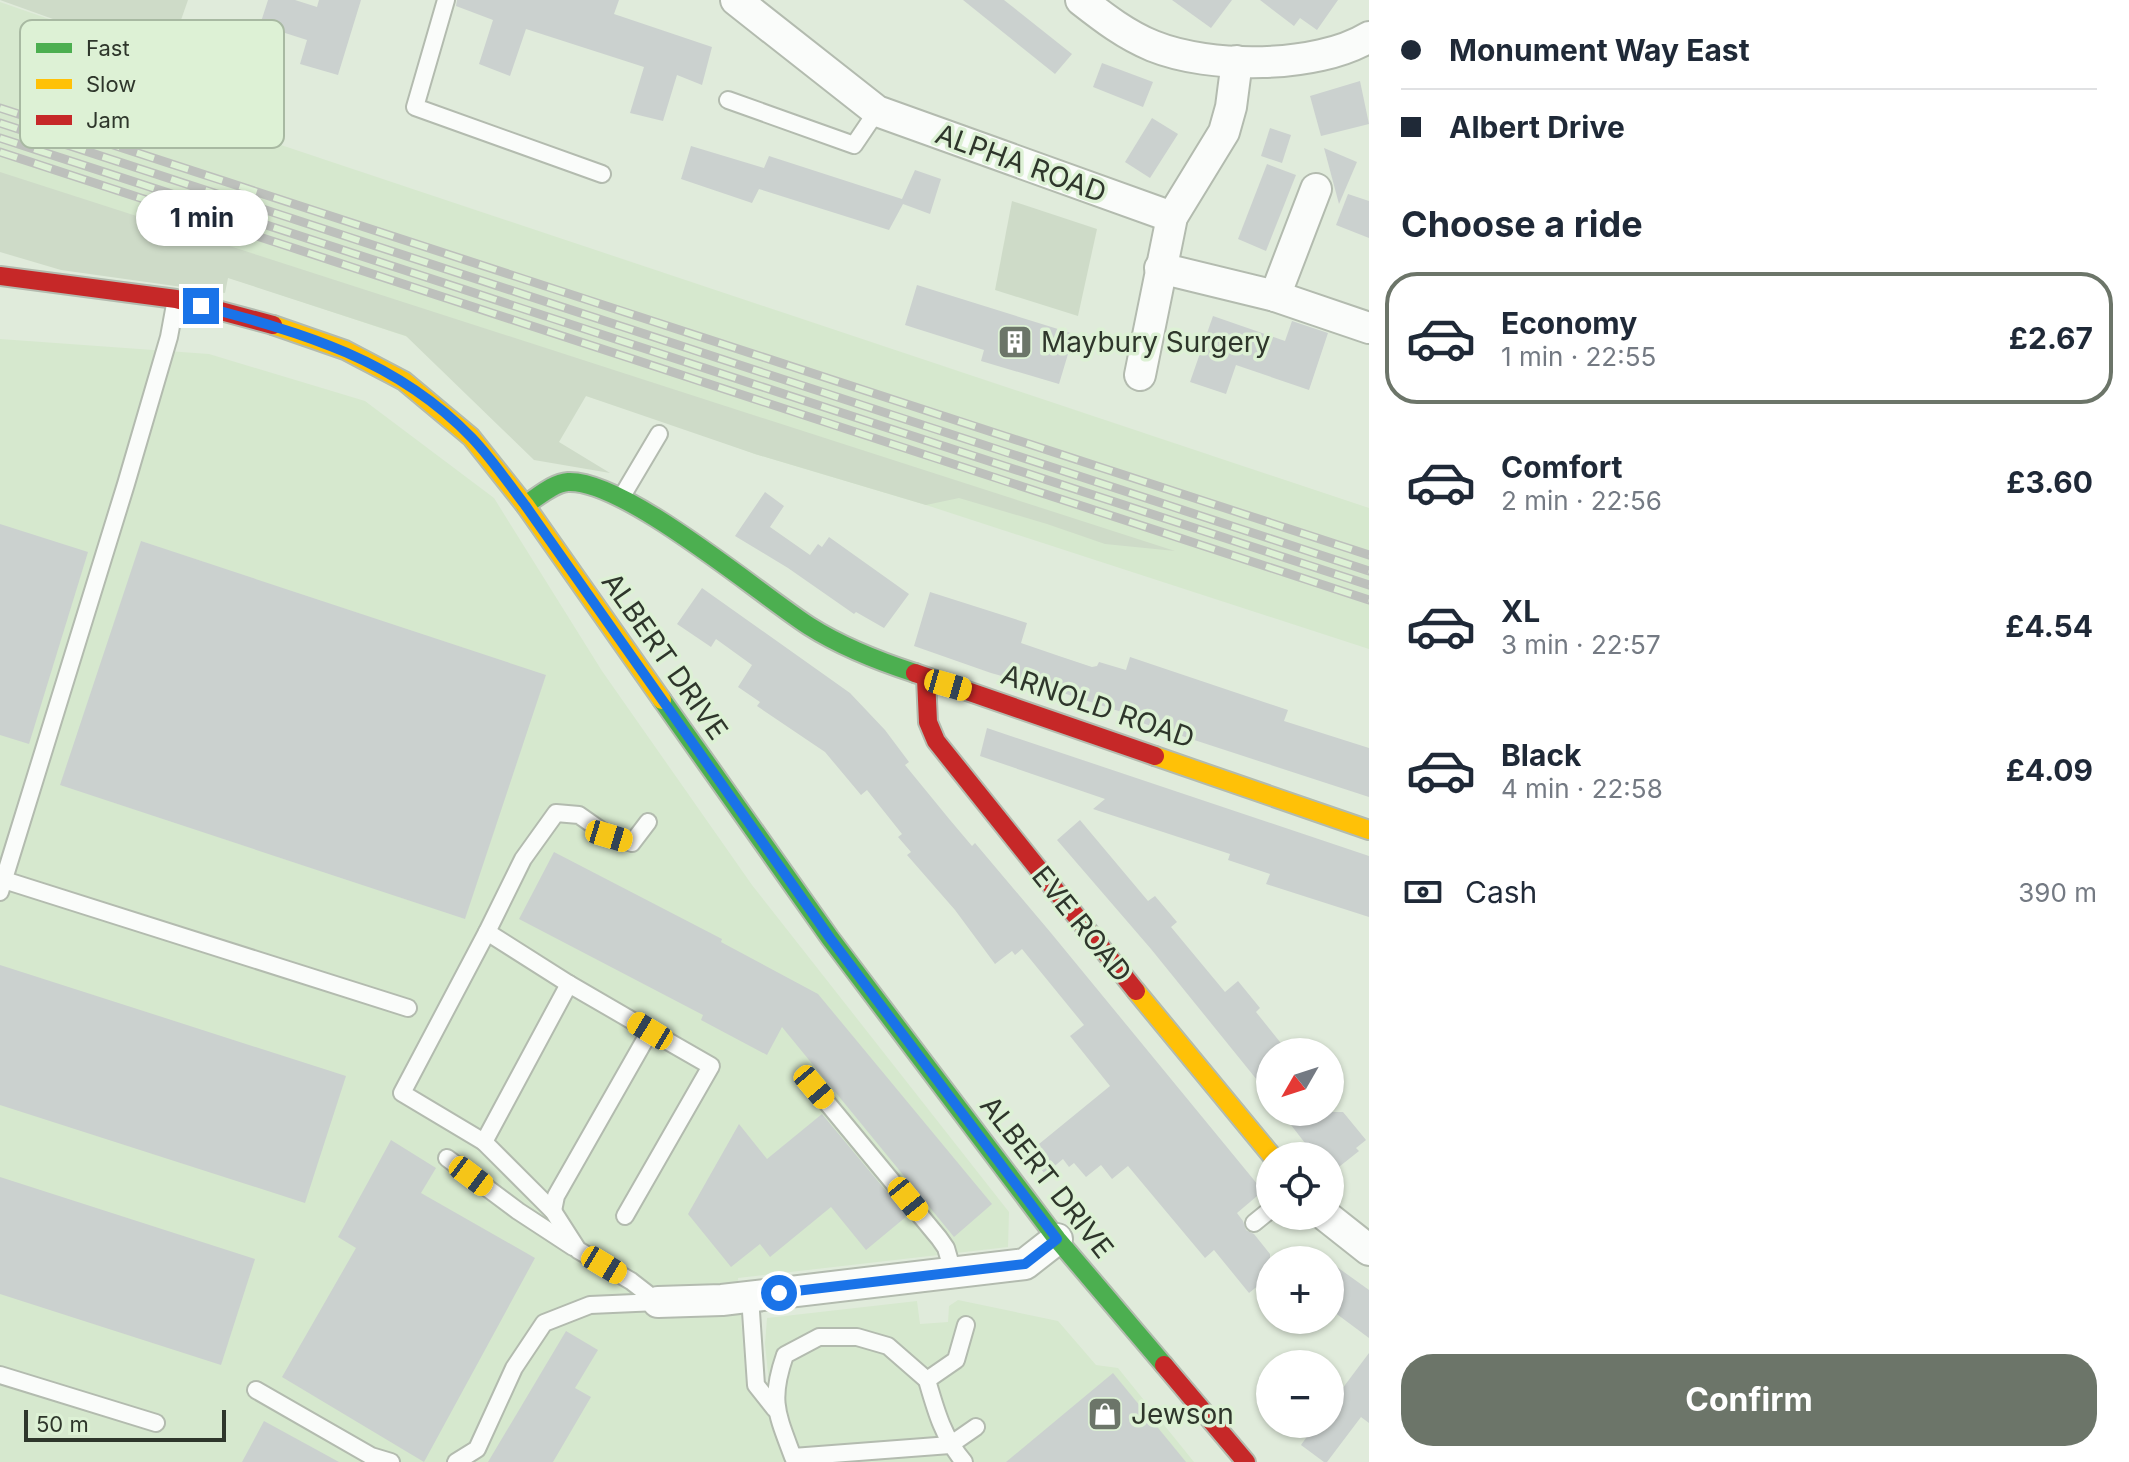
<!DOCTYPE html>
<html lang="en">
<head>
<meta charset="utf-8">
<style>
  body { margin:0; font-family:Inter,sans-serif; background:#f6f6f7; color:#1f2937; height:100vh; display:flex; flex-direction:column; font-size:30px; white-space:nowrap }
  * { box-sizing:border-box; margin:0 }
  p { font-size:26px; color:#747a83 }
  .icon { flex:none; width:44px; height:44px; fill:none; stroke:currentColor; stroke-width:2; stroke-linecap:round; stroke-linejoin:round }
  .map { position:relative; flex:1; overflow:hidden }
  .drawer { display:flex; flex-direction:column; background:#fff; width:760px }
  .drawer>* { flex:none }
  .guide { display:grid; align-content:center; height:176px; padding:0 32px; background:#fff }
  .needle { width:52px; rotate:231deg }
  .fabs { position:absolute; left:1256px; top:1038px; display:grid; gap:16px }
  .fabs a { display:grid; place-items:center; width:88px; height:88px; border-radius:50%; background:#fff; box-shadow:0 2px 6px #0004; font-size:40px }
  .scale { position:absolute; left:24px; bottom:20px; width:202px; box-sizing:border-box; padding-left:8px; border:4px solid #2e362b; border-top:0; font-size:22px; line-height:28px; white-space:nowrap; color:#2e362b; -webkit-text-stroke:6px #ddf1d5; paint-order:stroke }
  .end { position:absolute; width:36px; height:36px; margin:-18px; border:10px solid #1a73e8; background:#fff; box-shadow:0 0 0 4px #fff }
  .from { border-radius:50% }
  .bubble { position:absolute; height:56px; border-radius:28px; background:#fff; box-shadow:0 2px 6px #0004; font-size:26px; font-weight:700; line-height:56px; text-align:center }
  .car { position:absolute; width:24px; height:48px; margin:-24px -12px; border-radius:10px; box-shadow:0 0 6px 2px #0007; background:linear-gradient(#f5c518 24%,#345 0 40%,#f5c518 0 76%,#345 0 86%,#f5c518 0) }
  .guide b { display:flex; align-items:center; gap:28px; height:76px; font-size:30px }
  .guide b+b { border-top:2px solid #e0e1e3 }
  .guide i { width:20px; height:20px; background:#1f2937 }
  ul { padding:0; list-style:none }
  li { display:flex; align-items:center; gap:24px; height:132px; margin:0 16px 12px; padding:0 16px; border:4px solid transparent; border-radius:32px }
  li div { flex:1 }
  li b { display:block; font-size:30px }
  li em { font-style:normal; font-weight:700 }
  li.active { border-color:#6c7569 }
  li>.icon { width:72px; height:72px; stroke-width:1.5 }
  h2 { padding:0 32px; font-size:36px; line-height:96px }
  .pay { display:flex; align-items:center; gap:20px; height:88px; padding:0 32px; font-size:30px }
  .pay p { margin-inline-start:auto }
  .cta { display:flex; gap:16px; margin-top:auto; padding:16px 32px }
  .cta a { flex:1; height:92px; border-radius:32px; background:#6c7569; color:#fff; font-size:32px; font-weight:700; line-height:92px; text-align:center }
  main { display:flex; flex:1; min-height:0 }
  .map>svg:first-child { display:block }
  .built { fill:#d6e8ce }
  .green { fill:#cedbc8 }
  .building { fill:#cbd1cf }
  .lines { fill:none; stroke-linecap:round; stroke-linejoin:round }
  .lane-casing { stroke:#b3bbaf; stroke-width:20 }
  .street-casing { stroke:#b3bbaf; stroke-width:34 }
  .fast-casing { stroke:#b3bbaf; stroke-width:22 }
  .slow-casing { stroke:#b3bbaf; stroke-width:22 }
  .jam-casing { stroke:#b3bbaf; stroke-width:22 }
  .lane { stroke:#fafcfa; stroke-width:16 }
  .street { stroke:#fafcfa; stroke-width:30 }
  .fast { stroke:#4caf50; stroke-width:18 }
  .slow { stroke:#ffc107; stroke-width:18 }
  .jam { stroke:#c62828; stroke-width:18 }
  .rail-casing { stroke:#bdc0bc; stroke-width:9 }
  .rail { stroke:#ddf1d5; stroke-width:6; stroke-dasharray:18; stroke-linecap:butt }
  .route { stroke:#1a73e8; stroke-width:10 }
  .labels { text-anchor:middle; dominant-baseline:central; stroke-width:7; stroke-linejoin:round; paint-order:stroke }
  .street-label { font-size:28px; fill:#2e362b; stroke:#ddf1d5 }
  .poi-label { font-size:28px; fill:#2e362b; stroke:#ddf1d5; text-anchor:start }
  .key { fill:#ddf1d5; stroke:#a8b9a2; stroke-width:2 }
  .key-label { font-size:22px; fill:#2e362b }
</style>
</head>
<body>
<main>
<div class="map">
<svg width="1369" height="1462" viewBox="0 0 1369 1462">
  <rect width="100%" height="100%" fill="#e0ebdb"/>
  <!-- built -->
  <g class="built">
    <path d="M0,2L167,60L158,104L1369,508V649L926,505L755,454L692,431L0,202Z"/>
    <path d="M0,339L209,354L365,401L494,498L602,671L752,885L1009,1212L1008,1247L738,1278L746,1384L769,1383L765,1344L767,1318L917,1301L920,1324L948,1322L949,1306L958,1300L1058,1321L1096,1365L1118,1368L1194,1462H0Z"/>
  </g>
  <!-- green -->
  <g class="green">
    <path d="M0,0H188L167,60Z"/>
    <path d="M0,172L1175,551L1105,544L1047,524L959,498L926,505L755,454L586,396L559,442L610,473L534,460L406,336L228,278L225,293L61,270L0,252Z"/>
    <path d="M1012,201L1097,229L1078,316L995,290Z"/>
  </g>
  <!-- building -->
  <g class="building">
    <path d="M268,0H295L317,7L319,0H361L338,75L300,64L307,40L260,25Z"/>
    <path d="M457,0H619L614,14L712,47L702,85L677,75L663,121L630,113L644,67L526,29L510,76L479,64L493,20L456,6Z"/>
    <path d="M963,0H1004L1072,54L1055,74Z"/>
    <path d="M1172,0H1232L1211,28Z"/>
    <path d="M1260,0H1338L1317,30L1300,18L1294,26Z"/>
    <path d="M1102,63L1153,82L1143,107L1093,87Z"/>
    <path d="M1360,81L1369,124L1321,136L1310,96Z"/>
    <path d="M1152,118L1178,134L1150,178L1125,162Z"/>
    <path d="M1270,128L1291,135L1282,163L1261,156Z"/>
    <path d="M691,146L764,168L769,156L902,199L915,170L941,179L930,214L903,204L889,230L759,189L752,203L681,179Z"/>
    <path d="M1324,148L1357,162L1339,204Z"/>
    <path d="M1267,164L1296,175L1266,251L1238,239Z"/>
    <path d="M1348,194L1369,201V238L1336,225Z"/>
    <path d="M917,285L1074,334L1059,384L981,361L984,350L905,325Z"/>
    <path d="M1213,316L1285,341L1292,321L1328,333L1309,390L1236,365L1226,394L1190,382Z"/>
    <path d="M765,492L784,506L770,527L810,555L818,544L822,547L829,537L909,594L884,628L856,612L854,614L788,568L735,536Z"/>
    <path d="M0,524L88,552L29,744L0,735Z"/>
    <path d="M141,541L546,675L465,919L60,785Z"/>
    <path d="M702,588L850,693L885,730L909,762L905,765L950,820L972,846L975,843L1051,933L1263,1191L1237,1213L1243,1221L1246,1230L1254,1234L1270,1254V1276L1249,1293L1214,1250L1205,1258L1128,1166L1112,1179L1101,1165L1086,1177L1074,1163L1069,1167L1063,1159L1045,1174L1028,1153L1110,1086L1070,1036L1084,1025L1022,949L1015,955L1012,951L995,964L955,910L907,855L911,852L898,837L902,834L867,790L861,795L825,752L757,706L760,702L738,687L752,665L716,639L711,647L677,624Z"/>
    <path d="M930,592L1027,623L1021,643L1059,656L1092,667L1097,666L1099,662L1126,670L1130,657L1288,710L1284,721L1369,748V797L1136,721L1137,717L1017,678L1016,680L991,673L914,646Z"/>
    <path d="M987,728L1369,856V917L1266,884L1270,874L1228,860L1230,854L1093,809L1105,799L980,756Z"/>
    <path d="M1080,820L1148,901L1155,896L1177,922L1171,927L1225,992L1238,981L1260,1008L1256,1012L1288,1052H1270V1096L1151,949L1057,840Z"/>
    <path d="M554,852L722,939L721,942L818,994L992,1204L954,1237L782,1027L767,1055L701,1020L703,1015L519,919Z"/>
    <path d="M0,965L346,1076L305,1203L0,1105Z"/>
    <path d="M1281,1112H1343L1366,1140L1356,1148L1359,1151L1330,1174V1156H1315Z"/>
    <path d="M822,1114L907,1216L866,1250L831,1207L770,1257L760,1244L731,1267L688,1214L739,1124L767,1159Z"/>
    <path d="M391,1140L436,1168L421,1193L535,1258L424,1462L282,1377L356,1248L338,1237Z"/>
    <path d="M0,1177L255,1259L221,1365L0,1294Z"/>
    <path d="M1330,1262L1369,1290V1338L1330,1309Z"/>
    <path d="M566,1331L598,1350L575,1388L591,1397L553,1462H488Z"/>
    <path d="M1369,1353V1423L1361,1417L1327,1462H1324L1301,1445L1316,1424H1330V1405Z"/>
    <path d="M1113,1373L1186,1462H1006Z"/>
    <path d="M264,1421L339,1462H242Z"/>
  </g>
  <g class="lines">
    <!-- lane casing -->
    <g class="lane-casing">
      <g id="lane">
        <path d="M446,0L415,107L602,174"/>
        <path d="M728,100L854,145L877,111"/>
        <path d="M621,498L659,434"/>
        <path d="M4,880L408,1008"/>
        <path d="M0,892L126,484L169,337L176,299"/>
        <path d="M487,932L523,859L556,813L579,815L609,836L632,843L648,822"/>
        <path d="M650,1031L569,984L484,1142L553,1211L578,1250L631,1281L658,1302"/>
        <path d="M814,1087L939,1238L946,1248L953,1272"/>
        <path d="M484,1142L402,1093L487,932L569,984"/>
        <path d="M447,1158L518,1211L573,1247"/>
        <path d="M553,1211L556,1196L650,1031L711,1066L625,1216"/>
        <path d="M1254,1223L1270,1210"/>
        <path d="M750,1297L756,1385L775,1409"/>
        <path d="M0,1375L156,1423"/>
        <path d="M927,1380L888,1346L857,1337H819L785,1355C769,1401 777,1414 793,1457L950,1445L976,1427"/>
        <path d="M256,1390L371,1456L391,1462"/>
        <path d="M456,1462L477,1449L514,1368L544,1323L590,1305L658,1302"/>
        <path d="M964,1462C943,1437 936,1411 927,1380L956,1360L966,1325"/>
      </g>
    </g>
    <!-- street casing -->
    <g class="street-casing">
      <g id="street">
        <path d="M736,0L877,111L1172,217"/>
        <path d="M1081,0C1104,18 1126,35 1153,46C1210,69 1316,69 1369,37"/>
        <path d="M1160,268L1275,296L1369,328"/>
        <path d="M1275,296L1316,189"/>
        <path d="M1140,375L1172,217L1224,132L1231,107L1237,61"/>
        <path d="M1326,1216L1369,1250"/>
        <path d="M658,1302L722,1300L1025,1264L1057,1239"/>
      </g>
    </g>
    <!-- fast casing -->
    <g class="fast-casing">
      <g id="fast">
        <path d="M525,505C538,497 553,483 568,482C624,479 758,593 809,626C842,647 878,661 915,673"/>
        <path d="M662,700L830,938L1057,1239L1164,1365"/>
      </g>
    </g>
    <!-- slow casing -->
    <g class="slow-casing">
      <g id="slow">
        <path d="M273,325L345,350L404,381L471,437L525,505L662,700"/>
        <path d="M1155,756L1369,830"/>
        <path d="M1136,991L1272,1156"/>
      </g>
    </g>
    <!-- jam casing -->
    <g class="jam-casing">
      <g id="jam">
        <path d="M0,276L176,299L273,325"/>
        <path d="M915,673L1155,756"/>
        <path d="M926,678L928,722L936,741L1136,991"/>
        <path d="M1164,1365L1246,1462"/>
      </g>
    </g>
    <!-- lane -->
    <use href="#lane" class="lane"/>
    <!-- street -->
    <use href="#street" class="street"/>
    <!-- fast -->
    <use href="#fast" class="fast"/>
    <!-- slow -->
    <use href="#slow" class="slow"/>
    <!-- jam -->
    <use href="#jam" class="jam"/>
    <!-- rail casing -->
    <g class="rail-casing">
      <g id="rail">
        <path d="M0,108L1369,555"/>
        <path d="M0,123L1369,571"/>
        <path d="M0,138L1369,585"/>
        <path d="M0,152L1369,600"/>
      </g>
    </g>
    <!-- rail -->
    <use href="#rail" class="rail"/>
  </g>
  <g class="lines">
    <!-- route -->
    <path class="route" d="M201,306C303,333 396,359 472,438C492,459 508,483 525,505L830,938L1057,1239L1025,1264L779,1293"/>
  </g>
  <!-- icons -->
  <defs>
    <g id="building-square" transform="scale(1.8)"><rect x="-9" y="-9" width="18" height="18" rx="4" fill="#6c7569" stroke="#ddf1d5"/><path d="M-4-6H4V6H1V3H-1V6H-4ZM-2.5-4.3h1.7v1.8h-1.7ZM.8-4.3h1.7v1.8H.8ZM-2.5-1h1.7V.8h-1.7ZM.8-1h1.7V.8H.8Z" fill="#fff"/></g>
    <g id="shop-square" transform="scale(1.8)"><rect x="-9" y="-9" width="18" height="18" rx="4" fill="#6c7569" stroke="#ddf1d5"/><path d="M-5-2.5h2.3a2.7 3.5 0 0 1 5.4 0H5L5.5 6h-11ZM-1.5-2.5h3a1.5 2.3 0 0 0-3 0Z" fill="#fff"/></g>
  </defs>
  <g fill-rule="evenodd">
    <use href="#building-square" x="1015" y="342"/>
    <use href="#shop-square" x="1105" y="1414"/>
  </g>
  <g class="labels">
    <!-- street labels -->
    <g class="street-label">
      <text transform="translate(1021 163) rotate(20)">ALPHA ROAD</text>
      <text transform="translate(665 656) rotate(55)">ALBERT DRIVE</text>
      <text transform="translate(1098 706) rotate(19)">ARNOLD ROAD</text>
      <text transform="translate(1082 924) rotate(51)">EVE ROAD</text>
      <text transform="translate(1047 1177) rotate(52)">ALBERT DRIVE</text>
    </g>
    <!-- poi labels -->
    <g class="poi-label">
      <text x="1041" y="342">Maybury Surgery</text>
      <text x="1131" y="1414">Jewson</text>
    </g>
  </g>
  <!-- legend -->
  <rect x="20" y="20" width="264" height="128" rx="12" class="key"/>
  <rect x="36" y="43" width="36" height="10" fill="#4caf50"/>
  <rect x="36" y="79" width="36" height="10" fill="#ffc107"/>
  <rect x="36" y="115" width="36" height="10" fill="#c62828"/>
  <g class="key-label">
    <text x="86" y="56">Fast</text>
    <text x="86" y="92">Slow</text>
    <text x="86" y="128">Jam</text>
  </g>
</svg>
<div class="fabs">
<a><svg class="needle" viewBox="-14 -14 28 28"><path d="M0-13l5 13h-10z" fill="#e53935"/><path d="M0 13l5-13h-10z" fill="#747a83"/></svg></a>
<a><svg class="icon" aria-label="locate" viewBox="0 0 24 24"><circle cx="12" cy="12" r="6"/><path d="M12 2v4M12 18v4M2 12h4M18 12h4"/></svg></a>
<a>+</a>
<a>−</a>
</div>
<div class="scale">50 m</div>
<i class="end from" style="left:779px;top:1293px"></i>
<i class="end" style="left:201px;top:306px"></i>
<div class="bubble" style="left:136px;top:190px;width:132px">1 min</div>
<i class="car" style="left:948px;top:685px;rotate:106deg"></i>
<i class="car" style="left:609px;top:836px;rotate:107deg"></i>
<i class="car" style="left:650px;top:1031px;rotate:301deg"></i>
<i class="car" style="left:814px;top:1087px;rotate:140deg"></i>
<i class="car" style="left:471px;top:1176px;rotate:127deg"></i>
<i class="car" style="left:908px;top:1199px;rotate:141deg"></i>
<i class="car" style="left:604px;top:1265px;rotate:121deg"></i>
</div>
<section class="drawer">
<div class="guide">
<b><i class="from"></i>Monument Way East</b>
<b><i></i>Albert Drive</b>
</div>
<h2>Choose a ride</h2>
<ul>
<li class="active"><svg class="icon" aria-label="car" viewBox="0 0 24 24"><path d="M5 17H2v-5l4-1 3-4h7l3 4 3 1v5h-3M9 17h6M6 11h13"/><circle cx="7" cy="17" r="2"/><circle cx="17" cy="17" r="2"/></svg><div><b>Economy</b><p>1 min · 22:55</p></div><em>£2.67</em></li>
<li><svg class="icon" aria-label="car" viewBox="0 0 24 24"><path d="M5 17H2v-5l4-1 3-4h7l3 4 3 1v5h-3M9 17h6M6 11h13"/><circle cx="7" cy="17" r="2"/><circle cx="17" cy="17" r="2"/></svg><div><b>Comfort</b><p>2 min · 22:56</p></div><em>£3.60</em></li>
<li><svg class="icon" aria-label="car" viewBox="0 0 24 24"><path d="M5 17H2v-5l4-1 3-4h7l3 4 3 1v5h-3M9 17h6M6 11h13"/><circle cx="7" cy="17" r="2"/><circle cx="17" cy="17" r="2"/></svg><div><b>XL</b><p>3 min · 22:57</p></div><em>£4.54</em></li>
<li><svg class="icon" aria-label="car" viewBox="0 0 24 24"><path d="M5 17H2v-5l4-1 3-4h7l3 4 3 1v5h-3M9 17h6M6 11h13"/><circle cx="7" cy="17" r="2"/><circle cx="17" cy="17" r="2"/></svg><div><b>Black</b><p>4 min · 22:58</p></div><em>£4.09</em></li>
</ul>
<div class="pay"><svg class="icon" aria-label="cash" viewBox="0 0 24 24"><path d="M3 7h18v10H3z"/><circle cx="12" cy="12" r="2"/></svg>Cash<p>390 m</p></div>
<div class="cta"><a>Confirm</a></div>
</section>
</main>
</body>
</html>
